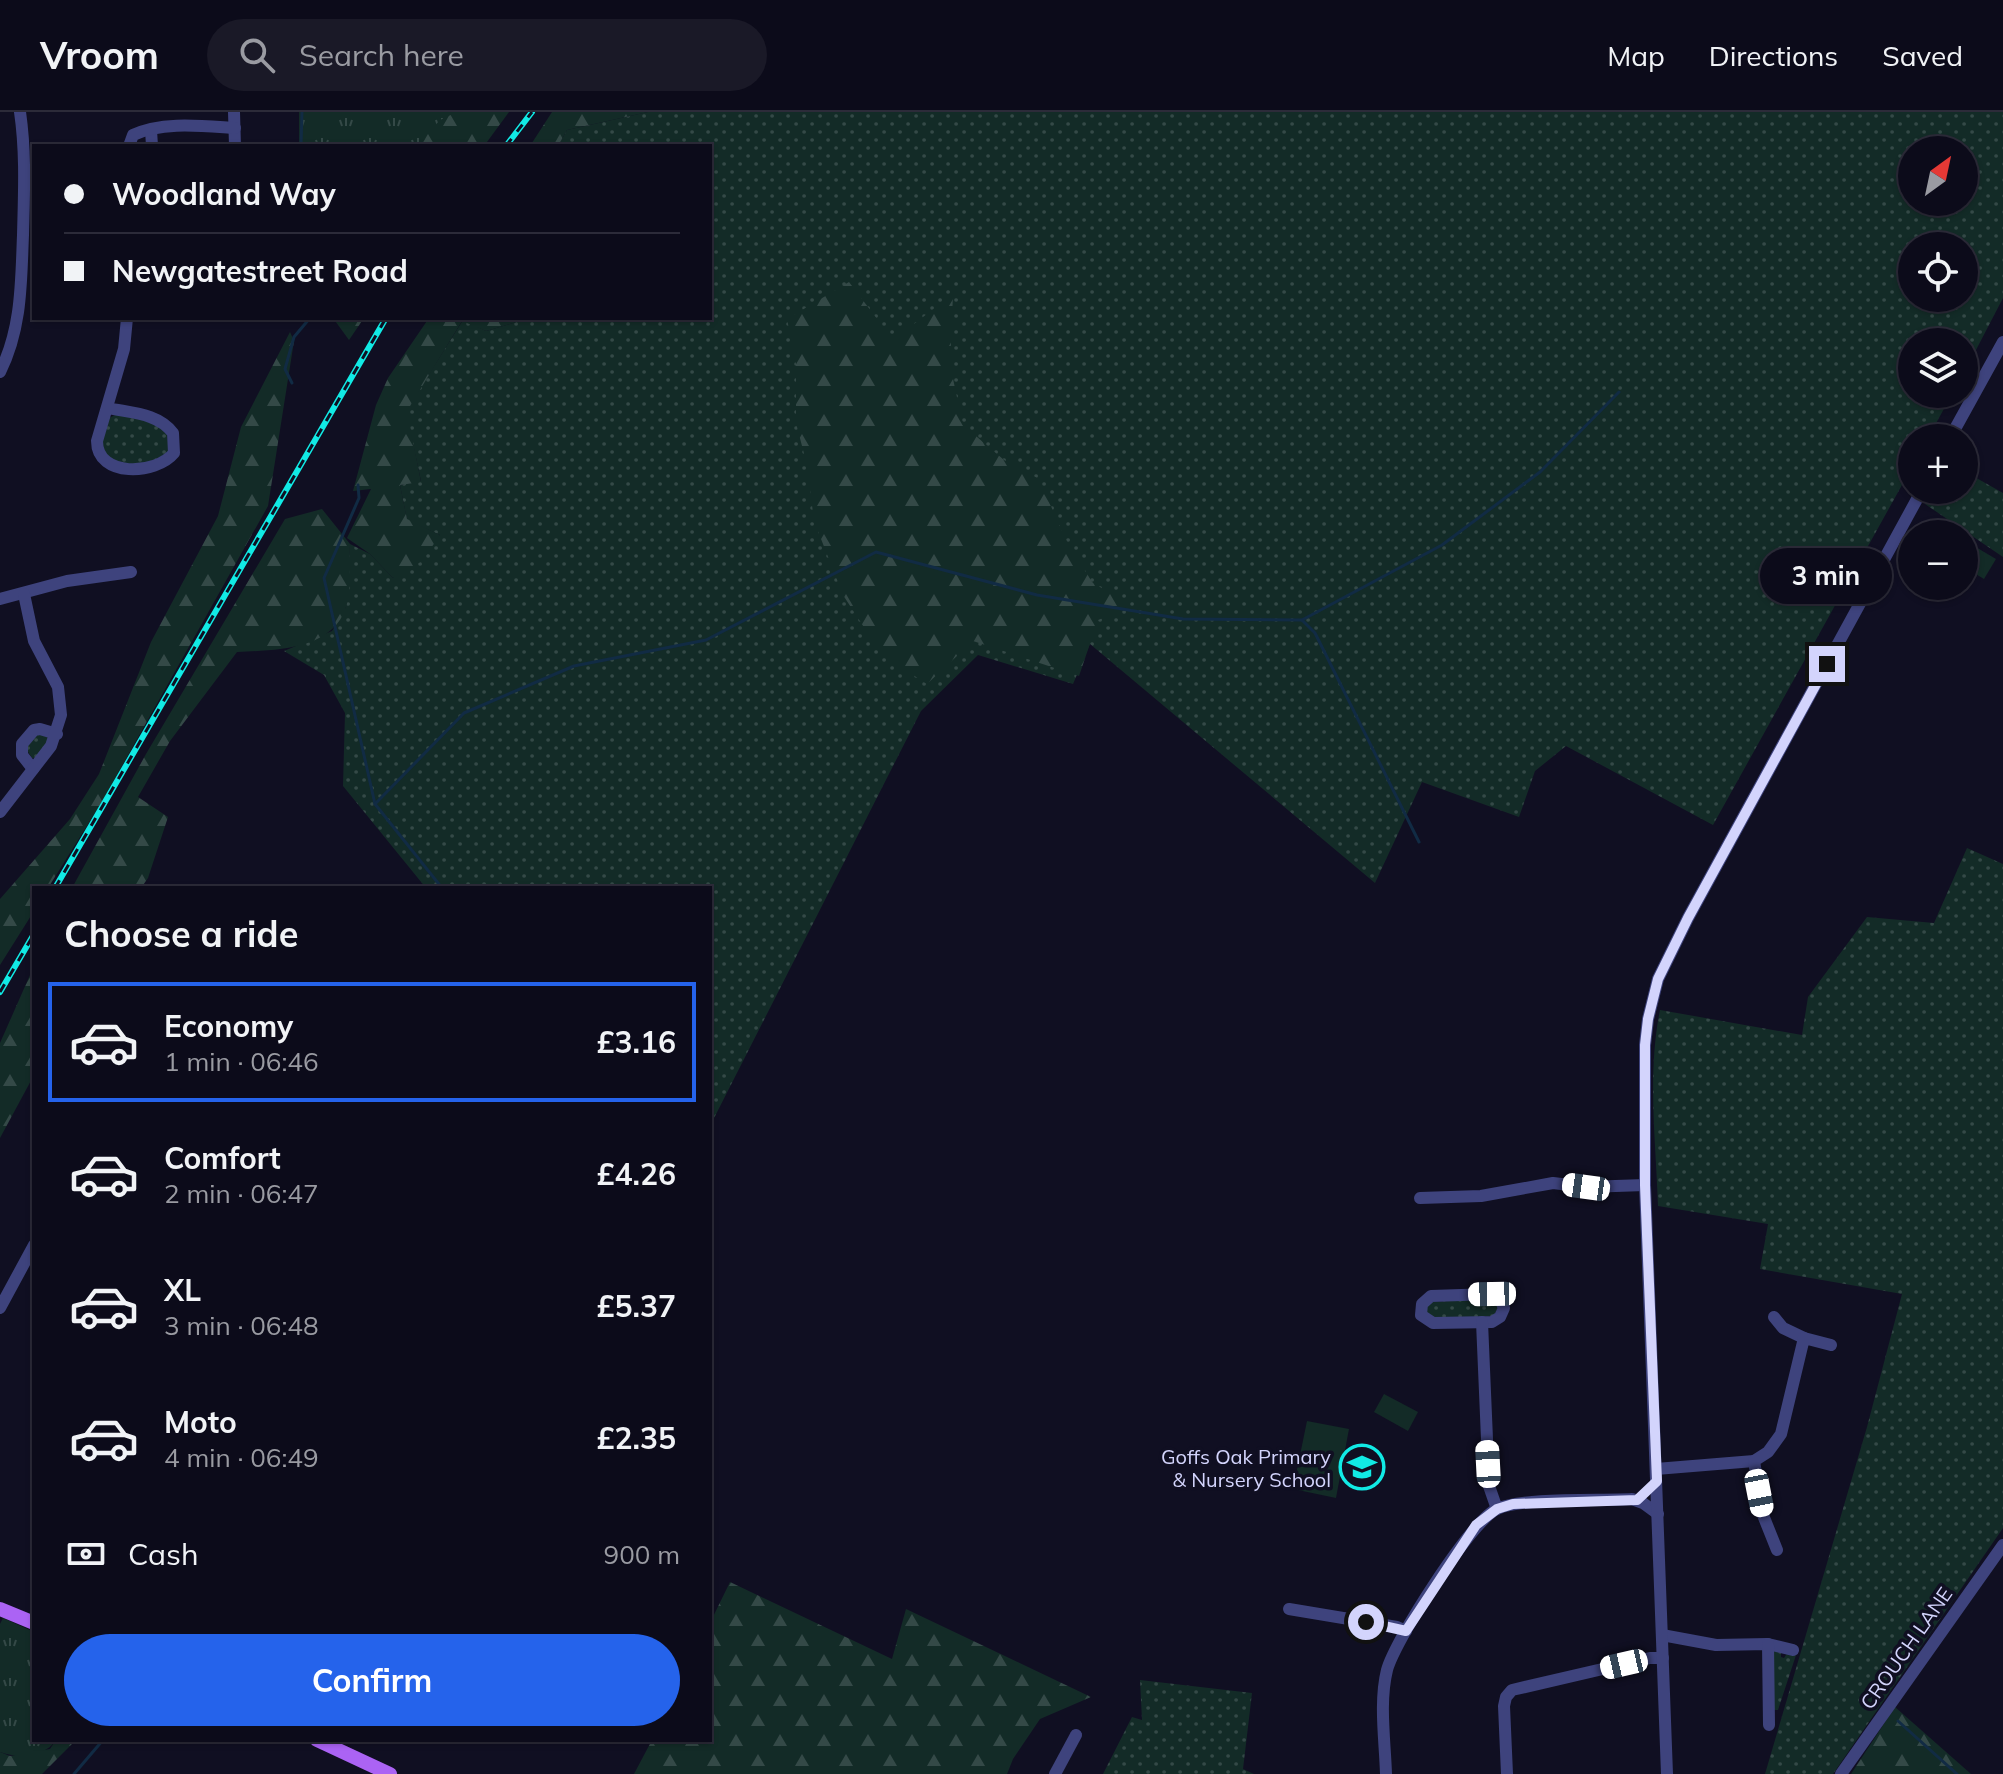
<!DOCTYPE html>
<html lang="en">
<head>
<meta charset="utf-8">
<style>
  body { margin:0; font-family:Mulish,sans-serif; background:#1a1927; color:#f1f3f6; height:100vh; display:flex; flex-direction:column; font-size:30px; white-space:nowrap }
  * { box-sizing:border-box; margin:0 }
  p { font-size:26px; color:#9a9ba2 }
  .icon { flex:none; width:44px; height:44px; fill:none; stroke:currentColor; stroke-width:2; stroke-linecap:round; stroke-linejoin:round }
  .map { position:relative; flex:1; overflow:hidden }
  .panel { position:absolute; left:32px; top:774px; width:680px; height:856px; display:flex; flex-direction:column; background:#0c0b1a; border-radius:0px; box-shadow:0 2px 6px #0004,0 0 0 2px #2c2b39 }
  .panel>* { flex:none }
  .top-card { position:absolute; left:32px; top:32px; width:680px; height:176px; border-radius:0px; box-shadow:0 2px 6px #0004,0 0 0 2px #2c2b39; display:grid; align-content:center; height:176px; padding:0 32px; background:#0c0b1a }
  .needle { width:52px; rotate:33deg }
  .fabs { position:absolute; left:1898px; top:24px; display:grid; gap:16px }
  .fabs a { display:grid; place-items:center; width:80px; height:80px; border-radius:50%; background:#0c0b1a; box-shadow:0 2px 6px #0004,0 0 0 2px #2c2b39; font-size:40px }
  .end { position:absolute; width:36px; height:36px; margin:-18px; border:10px solid #d3d4fc; background:#111; box-shadow:0 0 0 4px #111 }
  .from { border-radius:50% }
  .bubble { position:absolute; height:56px; border-radius:28px; background:#0c0b1a; box-shadow:0 2px 6px #0004,0 0 0 2px #2c2b39; font-size:26px; font-weight:700; line-height:56px; text-align:center }
  .car { position:absolute; width:24px; height:48px; margin:-24px -12px; border-radius:10px; box-shadow:0 0 6px 2px #0007; background:linear-gradient(#fff 24%,#345 0 40%,#fff 0 76%,#345 0 86%,#fff 0) }
  .top-card b { display:flex; align-items:center; gap:28px; height:76px; font-size:30px }
  .top-card b+b { border-top:2px solid #2c2b39 }
  .top-card i { width:20px; height:20px; background:#f1f3f6 }
  ul { padding:0; list-style:none }
  li { display:flex; align-items:center; gap:24px; height:120px; margin:0 16px 12px; padding:0 16px; border:4px solid transparent; border-radius:0px }
  li div { flex:1 }
  li b { display:block; font-size:30px }
  li em { font-style:normal; font-weight:700 }
  li.on { border-color:#2563eb }
  li>.icon { width:72px; height:72px; stroke-width:1.5 }
  h2 { padding:0 32px; font-size:36px; line-height:96px }
  .pay { display:flex; align-items:center; gap:20px; height:88px; padding:0 32px; font-size:30px }
  .pay p { margin-inline-start:auto }
  .primary-button { display:flex; gap:16px; margin-top:auto; padding:16px 32px }
  .primary-button a { flex:1; height:92px; border-radius:48px; background:#2563eb; color:#fff; font-size:32px; font-weight:700; line-height:92px; text-align:center }
  header { display:flex; align-items:center; gap:48px; box-sizing:border-box; height:112px; padding:0 40px; background:#0c0b1a; border-bottom:2px solid #2c2b39 }
  header strong { font-size:38px }
  nav { display:flex; gap:44px; margin-inline-start:auto; font-size:28px }
  .search { width:560px; height:72px; background:#1a1927; display:flex; align-items:center; gap:20px; box-sizing:border-box; padding:0 28px; border-radius:44px; color:#9a9ba2; font-size:30px }
  .map>svg:first-child { display:block }
  .grass { fill:url(#grass-dots); fill-rule:evenodd }
  .forest { fill:url(#forest-firs) }
  .park { fill:url(#park-tufts) }
  .pitch { fill:#132b27 }
  .lines { fill:none; stroke-linecap:round; stroke-linejoin:round }
  .stream { stroke:#112b44; stroke-width:3 }
  .minor { stroke:#3e437d; stroke-width:12 }
  .major { stroke:#ab63f4; stroke-width:14 }
  .rail-casing { stroke:#11eae5; stroke-width:6 }
  .rail { stroke:#100f22; stroke-width:3; stroke-dasharray:9; stroke-linecap:butt }
  .route { stroke:#d3d4fc; stroke-width:10 }
  .labels { text-anchor:middle; dominant-baseline:central; stroke-width:7; stroke-linejoin:round; paint-order:stroke }
  .poi-label { font-size:20px; fill:#d3d4fc; stroke:#100f22; text-anchor:end }
  .street-label { font-size:20px; fill:#d3d4fc; stroke:#100f22 }
</style>
</head>
<body>
<header>
<strong>Vroom</strong>
<div class="search"><svg class="icon" aria-label="search" viewBox="0 0 24 24"><circle cx="10" cy="10" r="6"/><path d="M15 15l6 6"/></svg>Search here</div>
<nav><a>Map</a><a>Directions</a><a>Saved</a></nav>
</header>
<div class="map">
<svg width="2003" height="1662" viewBox="0 0 2003 1662">
  <defs>
    <pattern id="grass-dots" width="8" height="8" patternUnits="userSpaceOnUse" patternTransform="scale(2)"><rect width="8" height="8" fill="#132b27"/><path d="M2 2h.1M6 6h.1" fill="none" stroke="#344947" stroke-width="1.8" stroke-linecap="round"/></pattern>
    <pattern id="forest-firs" width="22" height="20" patternUnits="userSpaceOnUse" patternTransform="scale(2)"><rect width="22" height="20" fill="#132b27"/><path d="M5 1l3.5 6h-7zM16 11l3.5 6h-7z" fill="#344947"/></pattern>
    <pattern id="park-tufts" width="24" height="20" patternUnits="userSpaceOnUse" patternTransform="scale(2)"><rect width="24" height="20" fill="#132b27"/><path d="M3 7l-1-3M5 7V3M7 7l1-3M15 17l-1-3M17 17v-4M19 17l1-3" fill="none" stroke="#344947"/></pattern>
  </defs>
  <rect width="100%" height="100%" fill="#100f22"/>
  <!-- grass -->
  <g class="grass">
    <path d="M648,0H2003V186L1964,261V230H1912V282H1952L1928,326H1912V355L1713,713L1566,634L1535,659L1519,705L1422,670L1375,771L1090,532L1073,572L978,543L921,599L710,1014V776H426L343,674L345,601L324,563L284,539L332,519L346,495L350,432L370,442L393,466L440,423L407,408L400,373L421,369L406,299L463,208L486,219L530,206H710V34H558L567,18ZM1912,38H1964V90H1912ZM1912,134H1964V186H1912Z"/>
    <path d="M117,302L153,309L166,317L170,340C144,354 122,361 100,337L109,306Z"/>
    <path d="M1964,359L2003,381V445L1925,392L1933,378H1964Z"/>
    <path d="M37,621L47,625L49,629L35,646H32L25,635Z"/>
    <path d="M1967,736L2003,752V1416L1833,1662H1765L1867,1315L1902,1182L1760,1157L1768,1112L1658,1094C1656,1030 1647,962 1660,898L1802,923L1808,885L1867,805L1934,811Z"/>
    <path d="M1493,1187L1498,1195L1494,1204L1434,1207L1427,1204L1426,1193L1429,1190Z"/>
    <path d="M1771,1538L1781,1541V1545L1784,1546L1788,1540L1796,1543L1778,1598H1773Z"/>
    <path d="M1140,1568L1252,1581L1243,1657L1254,1662H1103L1132,1605L1142,1608Z"/>
  </g>
  <!-- forest -->
  <g class="forest">
    <path d="M299,0H509L484,34H299Z"/>
    <path d="M552,0H648L567,18L558,34H530Z"/>
    <path d="M849,170L893,228L953,182L950,253L963,313L1004,348L1039,367L1065,426L1092,470L1132,495L1098,508L1079,564L973,529L927,572L882,543L843,483L814,409L807,353L796,311V252L787,207Z"/>
    <path d="M333,206H364L349,228Z"/>
    <path d="M429,206H530L486,219L462,209L407,299L421,370L400,373L407,407L440,423L422,449L393,466L370,442L347,426L371,377L353,379L376,293L388,266Z"/>
    <path d="M290,220L294,229L268,394L100,693L48,776H34V799L0,853V787L70,707L99,662L151,530L218,404L241,315Z"/>
    <path d="M322,397L350,432C349,452 352,477 346,495C332,539 274,538 237,540L170,629L138,685L168,705L148,766L141,776H72L146,642L285,407Z"/>
    <path d="M34,854V963L0,1026V931Z"/>
    <path d="M730,1470L892,1547L906,1497L1091,1585L1040,1607L1013,1647L1007,1662H634L652,1628H710V1511Z"/>
    <path d="M1895,1595L1971,1662H1851Z"/>
    <path d="M56,1628H76L42,1662H0V1640L10,1644L50,1637Z"/>
  </g>
  <!-- park -->
  <g class="park">
    <path d="M299,0H457L440,8L416,34H299Z"/>
    <path d="M3,1506L34,1520V1628H56C45,1645 18,1647 0,1640V1512Z"/>
  </g>
  <!-- pitch -->
  <g class="pitch">
    <path d="M1964,428L1996,447L1984,467L1964,455Z"/>
    <path d="M1384,1282L1418,1300L1408,1319L1374,1300Z"/>
    <path d="M1307,1309L1349,1317L1336,1386L1293,1377Z"/>
  </g>
  <g class="lines">
    <!-- stream -->
    <g class="stream">
      <path d="M301,34L302,0"/>
      <path d="M292,271L285,257L294,225L310,206"/>
      <path d="M358,373L359,386L324,466L375,692"/>
      <path d="M1302,508L1315,521L1419,730"/>
      <path d="M442,776L375,692L464,601L574,554L706,528L876,440L1037,483L1183,507L1302,508L1442,433L1540,360L1619,280"/>
      <path d="M1898,1609L1957,1662"/>
      <path d="M74,1662L103,1628"/>
    </g>
    <!-- minor -->
    <g class="minor">
      <path d="M234,0L235,34"/>
      <path d="M151,18L152,34"/>
      <path d="M129,34L133,23C162,9 203,14 235,16"/>
      <path d="M0,260C22,216 21,170 23,123C24,81 26,41 20,0"/>
      <path d="M108,296C131,301 158,301 173,321L174,341C156,363 97,366 97,329L124,237L127,206"/>
      <path d="M1950,326L2003,230"/>
      <path d="M0,487L67,469L131,460"/>
      <path d="M33,657L22,643V632L34,618L40,617L57,622"/>
      <path d="M0,700L51,634L61,603L58,575L34,529L24,482"/>
      <path d="M1420,1086L1481,1084L1553,1071L1586,1075L1645,1073"/>
      <path d="M1492,1182L1500,1187L1504,1196L1500,1205L1492,1210L1433,1211L1421,1203L1422,1192L1431,1184Z"/>
      <path d="M0,1196L34,1133"/>
      <path d="M1774,1205L1783,1216L1804,1226"/>
      <path d="M1482,1210L1489,1374L1497,1397"/>
      <path d="M1656,1357L1754,1349"/>
      <path d="M1777,1438L1763,1403L1754,1349L1768,1340L1781,1322L1804,1226L1831,1233"/>
      <path d="M1289,1497L1397,1515L1406,1519"/>
      <path d="M1662,1523L1716,1533L1768,1532L1793,1538"/>
      <path d="M1768,1532L1769,1613"/>
      <path d="M1055,1662L1076,1623"/>
      <path d="M1386,1662C1385,1629 1379,1590 1387,1558C1395,1528 1471,1409 1497,1397C1523,1385 1601,1389 1632,1387L1643,1391L1658,1402"/>
      <path d="M1507,1662L1504,1594L1506,1585L1512,1578L1650,1546H1663"/>
      <path d="M1667,1662L1645,1073V933L1648,907L1658,867L1688,806L1922,378"/>
      <path d="M1841,1662L2003,1433"/>
    </g>
    <!-- major -->
    <g class="major">
      <path d="M0,1497L34,1511"/>
      <path d="M317,1628L390,1662"/>
    </g>
    <!-- rail casing -->
    <g class="rail-casing">
      <g id="rail">
        <path d="M506,34L532,0"/>
        <path d="M55,776L386,206"/>
        <path d="M0,880L34,822"/>
      </g>
    </g>
    <!-- rail -->
    <use href="#rail" class="rail"/>
  </g>
  <g class="lines">
    <!-- route -->
    <path class="route" d="M1366,1510L1406,1519L1476,1413L1497,1397L1513,1392L1637,1388L1657,1369L1645,1073V933L1648,907L1658,867L1688,806L1827,552"/>
  </g>
  <!-- icons -->
  <defs>
    <g id="school-ring" transform="scale(2.3)"><circle r="9.5" fill="#100f22" stroke="#11eae5" stroke-width="1.5"/><path d="M0-5L7-2L0 1L-7-2ZM-4 1L0 2.5L4 1V4Q0 6-4 4Z" fill="#11eae5"/></g>
  </defs>
  <g fill-rule="evenodd">
    <use href="#school-ring" x="1362" y="1355"/>
  </g>
  <g class="labels">
    <!-- poi labels -->
    <g class="poi-label">
      <text x="1331" y="1344">Goffs Oak Primary<tspan x="1331" dy="23">&amp; Nursery School</tspan></text>
    </g>
    <!-- street labels -->
    <g class="street-label">
      <text transform="translate(1906 1536) rotate(-55)">CROUCH LANE</text>
    </g>
  </g>
</svg>
<div class="fabs">
<a><svg class="needle" viewBox="-14 -14 28 28"><path d="M0-13l5 13h-10z" fill="#e53935"/><path d="M0 13l5-13h-10z" fill="#9a9ba2"/></svg></a>
<a><svg class="icon" aria-label="locate" viewBox="0 0 24 24"><circle cx="12" cy="12" r="6"/><path d="M12 2v4M12 18v4M2 12h4M18 12h4"/></svg></a>
<a><svg class="icon" aria-label="layers" viewBox="0 0 24 24"><path d="M12 4l9 5-9 5-9-5zM3 14l9 5 9-5"/></svg></a>
<a>+</a>
<a>−</a>
</div>
<i class="end from" style="left:1366px;top:1510px"></i>
<i class="end" style="left:1827px;top:552px"></i>
<div class="bubble" style="left:1760px;top:436px;width:132px">3 min</div>
<i class="car" style="left:1586px;top:1075px;rotate:278deg"></i>
<i class="car" style="left:1492px;top:1182px;rotate:269deg"></i>
<i class="car" style="left:1488px;top:1352px;rotate:357deg"></i>
<i class="car" style="left:1759px;top:1381px;rotate:169deg"></i>
<i class="car" style="left:1624px;top:1552px;rotate:257deg"></i>
<div class="top-card">
<b><i class="from"></i>Woodland Way</b>
<b><i></i>Newgatestreet Road</b>
</div>
<section class="panel">
<h2>Choose a ride</h2>
<ul>
<li class="on"><svg class="icon" aria-label="car" viewBox="0 0 24 24"><path d="M5 17H2v-5l4-1 3-4h7l3 4 3 1v5h-3M9 17h6M6 11h13"/><circle cx="7" cy="17" r="2"/><circle cx="17" cy="17" r="2"/></svg><div><b>Economy</b><p>1 min · 06:46</p></div><em>£3.16</em></li>
<li><svg class="icon" aria-label="car" viewBox="0 0 24 24"><path d="M5 17H2v-5l4-1 3-4h7l3 4 3 1v5h-3M9 17h6M6 11h13"/><circle cx="7" cy="17" r="2"/><circle cx="17" cy="17" r="2"/></svg><div><b>Comfort</b><p>2 min · 06:47</p></div><em>£4.26</em></li>
<li><svg class="icon" aria-label="car" viewBox="0 0 24 24"><path d="M5 17H2v-5l4-1 3-4h7l3 4 3 1v5h-3M9 17h6M6 11h13"/><circle cx="7" cy="17" r="2"/><circle cx="17" cy="17" r="2"/></svg><div><b>XL</b><p>3 min · 06:48</p></div><em>£5.37</em></li>
<li><svg class="icon" aria-label="car" viewBox="0 0 24 24"><path d="M5 17H2v-5l4-1 3-4h7l3 4 3 1v5h-3M9 17h6M6 11h13"/><circle cx="7" cy="17" r="2"/><circle cx="17" cy="17" r="2"/></svg><div><b>Moto</b><p>4 min · 06:49</p></div><em>£2.35</em></li>
</ul>
<div class="pay"><svg class="icon" aria-label="cash" viewBox="0 0 24 24"><path d="M3 7h18v10H3z"/><circle cx="12" cy="12" r="2"/></svg>Cash<p>900 m</p></div>
<div class="primary-button"><a>Confirm</a></div>
</section>
</div>
</body>
</html>
